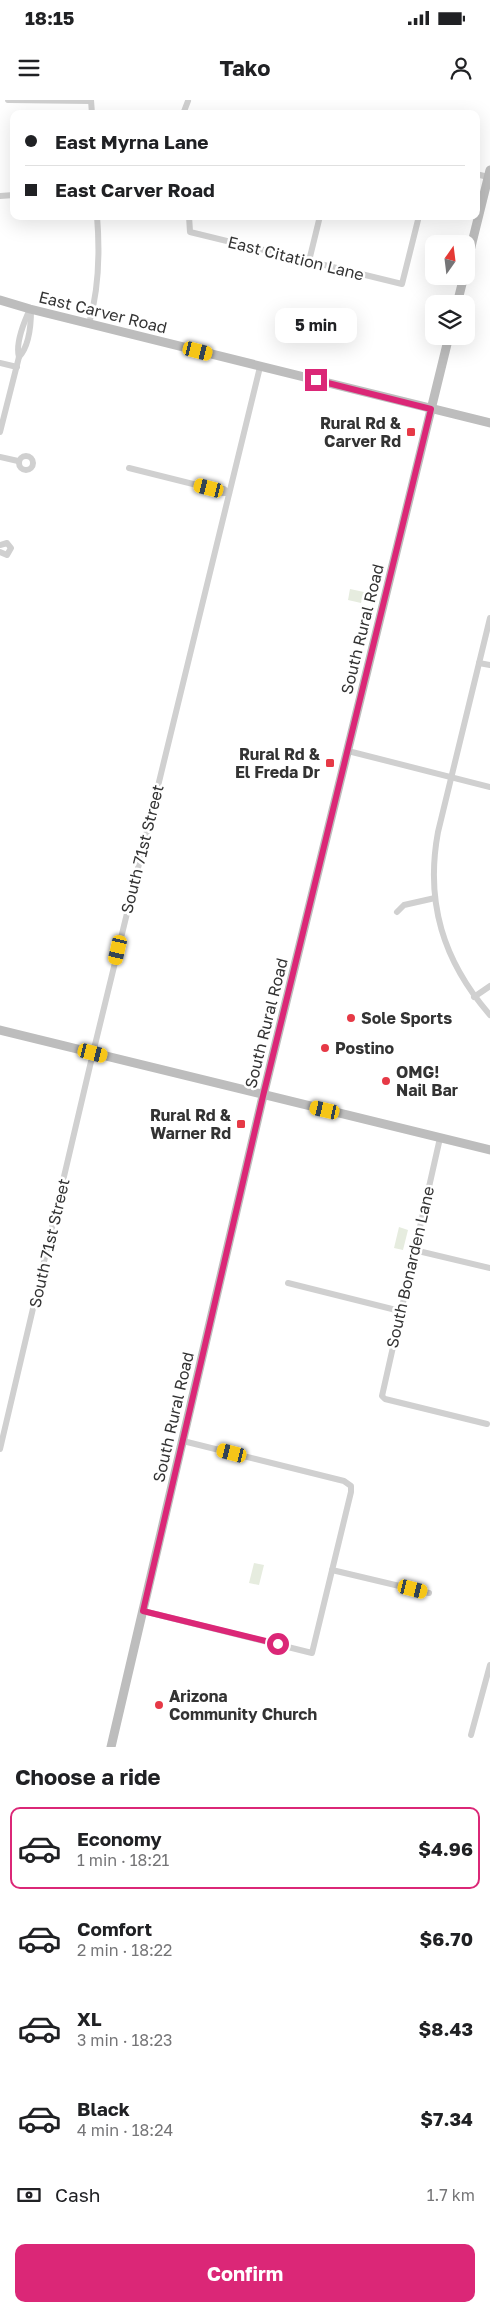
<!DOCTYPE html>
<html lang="en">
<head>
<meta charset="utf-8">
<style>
  body { margin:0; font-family:"Golos Text",sans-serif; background:#f2f2f2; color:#202124; height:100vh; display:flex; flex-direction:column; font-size:19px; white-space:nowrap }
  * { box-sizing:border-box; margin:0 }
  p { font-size:16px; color:#757577 }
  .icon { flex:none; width:28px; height:28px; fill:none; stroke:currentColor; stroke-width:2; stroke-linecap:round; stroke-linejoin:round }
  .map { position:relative; height:1647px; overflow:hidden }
  .details { display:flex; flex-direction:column; background:#fff; flex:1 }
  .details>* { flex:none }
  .hud { position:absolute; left:10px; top:10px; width:470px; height:110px; border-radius:10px; box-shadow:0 5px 20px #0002; display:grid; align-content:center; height:110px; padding:0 15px; background:#fff }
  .needle { width:32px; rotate:14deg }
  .buttons { position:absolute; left:425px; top:135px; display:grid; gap:10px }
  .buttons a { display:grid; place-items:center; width:50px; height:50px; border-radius:10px; background:#fff; box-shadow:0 5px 20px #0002; font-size:25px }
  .end { position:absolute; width:22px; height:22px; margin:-11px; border:6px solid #db2777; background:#fff; box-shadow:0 0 0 2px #fff }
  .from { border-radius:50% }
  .bubble { position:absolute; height:35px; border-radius:10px; background:#fff; box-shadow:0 5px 20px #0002; font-size:16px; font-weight:700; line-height:35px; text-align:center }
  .car { position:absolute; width:15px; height:30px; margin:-15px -8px; border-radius:6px; box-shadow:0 0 4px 1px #0007; background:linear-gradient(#f5c518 24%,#345 0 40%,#f5c518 0 76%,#345 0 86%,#f5c518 0) }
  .hud b { display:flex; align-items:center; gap:18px; height:48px; font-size:19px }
  .hud b+b { border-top:1px solid #e0e0e0 }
  .hud i { width:12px; height:12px; background:#202124 }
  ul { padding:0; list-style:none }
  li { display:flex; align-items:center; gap:15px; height:82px; margin:0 10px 8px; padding:0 5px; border:2px solid transparent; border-radius:10px }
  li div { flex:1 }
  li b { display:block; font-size:19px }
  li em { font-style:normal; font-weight:700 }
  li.on { border-color:#db2777 }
  li>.icon { width:45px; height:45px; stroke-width:1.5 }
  h2 { padding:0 15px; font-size:22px; line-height:60px }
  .pay { display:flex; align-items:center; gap:12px; height:55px; padding:0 15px; font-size:19px }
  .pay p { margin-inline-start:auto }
  .cta { display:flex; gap:10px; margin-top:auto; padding:10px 15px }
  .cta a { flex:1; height:58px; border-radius:10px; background:#db2777; color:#fff; font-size:20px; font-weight:700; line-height:58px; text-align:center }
  .status { display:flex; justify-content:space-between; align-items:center; height:35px; padding:0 25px; background:#fff; direction:ltr }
  .status svg { height:14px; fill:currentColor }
  header { display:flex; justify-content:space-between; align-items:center; height:65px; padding:0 15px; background:#fff; font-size:22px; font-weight:700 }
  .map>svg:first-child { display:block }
  .green { fill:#e6ecdf }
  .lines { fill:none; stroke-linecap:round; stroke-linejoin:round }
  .street { stroke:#d0d0d0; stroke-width:6 }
  .secondary { stroke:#bdbdbd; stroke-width:9 }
  .route { stroke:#db2777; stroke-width:6 }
  .poi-dot { fill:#e63946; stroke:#fff; stroke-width:2 }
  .labels { text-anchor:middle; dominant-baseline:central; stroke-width:5; stroke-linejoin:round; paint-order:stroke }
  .street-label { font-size:16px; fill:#333; stroke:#fff }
  .poi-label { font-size:16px; font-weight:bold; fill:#333; stroke:#fff; text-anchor:start }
</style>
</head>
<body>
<div class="status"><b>18:15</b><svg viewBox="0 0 49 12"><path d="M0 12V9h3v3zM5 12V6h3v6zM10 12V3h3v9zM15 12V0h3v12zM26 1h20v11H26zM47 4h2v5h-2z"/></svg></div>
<header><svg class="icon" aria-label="menu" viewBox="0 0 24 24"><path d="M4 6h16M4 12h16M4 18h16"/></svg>Tako<svg class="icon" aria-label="person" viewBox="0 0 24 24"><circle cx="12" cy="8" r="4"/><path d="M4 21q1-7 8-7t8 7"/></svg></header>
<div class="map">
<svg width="490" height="1647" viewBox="0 0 490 1647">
  <rect width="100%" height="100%" fill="#fff"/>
  <!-- green -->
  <g class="green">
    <path d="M350,489L364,492L361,503L348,500Z"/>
    <path d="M399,1127L408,1130L403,1150L394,1148Z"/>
    <path d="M254,1463L264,1465L259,1485L249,1483Z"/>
  </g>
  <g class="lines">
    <!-- street -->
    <g class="street">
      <path d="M8,0L91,1"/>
      <path d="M91,0L92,14"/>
      <path d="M183,14L188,1"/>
      <path d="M476,74L488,77"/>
      <path d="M0,96L14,95"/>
      <path d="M189,116L190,132L402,184L419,116"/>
      <path d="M309,161L320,116"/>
      <path d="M89,224C99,189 100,152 97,116"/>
      <path d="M19,257C29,246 31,224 31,210"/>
      <path d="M0,263L17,267"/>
      <path d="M0,332L19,257C15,243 24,222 30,209"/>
      <circle cx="26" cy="363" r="7"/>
      <path d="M0,357L18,361"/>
      <path d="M129,368L209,388L217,393H229"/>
      <path d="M209,388L224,389L229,393"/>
      <path d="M0,445L7,443L11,448L7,455L0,452"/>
      <path d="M490,518L438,732C425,802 443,861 490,915"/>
      <path d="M479,563L490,565"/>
      <path d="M348,651L490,687"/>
      <path d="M397,812L404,805L435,798"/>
      <path d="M474,897L490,886"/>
      <path d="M440,1038L382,1296L385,1299L487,1324"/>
      <path d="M414,1150L490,1168"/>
      <path d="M288,1183L400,1211"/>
      <path d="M0,1349L93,953L260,267"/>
      <path d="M332,1470L429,1493"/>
      <path d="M143,1511L312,1553L351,1392V1386L344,1381L183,1341"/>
      <path d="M471,1635L490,1565"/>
    </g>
    <!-- secondary -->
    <g class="secondary">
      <path d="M466,167L490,70"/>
      <path d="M0,200L30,209L490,323"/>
      <path d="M457,204L464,176"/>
      <path d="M0,930L490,1050"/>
      <path d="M111,1647L263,996L449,236"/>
    </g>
  </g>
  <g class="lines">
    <!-- route -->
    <path class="route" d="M278,1544L143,1511L263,996L431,309L316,280"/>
  </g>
  <!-- markers -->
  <g class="poi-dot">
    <rect x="406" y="327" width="10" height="10" rx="2.5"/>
    <rect x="325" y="658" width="10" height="10" rx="2.5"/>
    <circle cx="351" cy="918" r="5"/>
    <circle cx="325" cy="948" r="5"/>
    <circle cx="386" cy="981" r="5"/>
    <rect x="236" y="1019" width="10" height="10" rx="2.5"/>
    <circle cx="159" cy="1605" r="5"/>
  </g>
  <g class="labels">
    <!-- street labels -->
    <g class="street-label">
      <text transform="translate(296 158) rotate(14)">East Citation Lane</text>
      <text transform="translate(103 212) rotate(14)">East Carver Road</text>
      <text transform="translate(362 529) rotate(-76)">South Rural Road</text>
      <text transform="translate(142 749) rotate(-76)">South 71st Street</text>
      <text transform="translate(266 923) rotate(-76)">South Rural Road</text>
      <text transform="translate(49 1143) rotate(-77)">South 71st Street</text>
      <text transform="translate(410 1167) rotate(-77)">South Bonarden Lane</text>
      <text transform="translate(173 1317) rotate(-77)">South Rural Road</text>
    </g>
    <!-- poi labels -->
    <g class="poi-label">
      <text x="401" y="323" text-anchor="end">Rural Rd &amp;<tspan x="401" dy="18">Carver Rd</tspan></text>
      <text x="320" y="654" text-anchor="end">Rural Rd &amp;<tspan x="320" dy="18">El Freda Dr</tspan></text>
      <text x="361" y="918">Sole Sports</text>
      <text x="335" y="948">Postino</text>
      <text x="396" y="972">OMG!<tspan x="396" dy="18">Nail Bar</tspan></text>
      <text x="231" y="1015" text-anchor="end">Rural Rd &amp;<tspan x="231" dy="18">Warner Rd</tspan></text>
      <text x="169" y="1596">Arizona<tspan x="169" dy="18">Community Church</tspan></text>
    </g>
  </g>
</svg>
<div class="buttons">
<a><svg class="needle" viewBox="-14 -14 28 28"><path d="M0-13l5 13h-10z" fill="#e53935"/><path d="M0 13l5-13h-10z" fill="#757577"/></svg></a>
<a><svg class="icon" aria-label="layers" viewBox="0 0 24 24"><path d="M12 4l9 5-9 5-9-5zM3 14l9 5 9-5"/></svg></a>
</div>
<i class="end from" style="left:278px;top:1544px"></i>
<i class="end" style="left:316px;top:280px"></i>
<div class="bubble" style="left:275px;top:208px;width:82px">5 min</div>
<i class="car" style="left:198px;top:251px;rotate:104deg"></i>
<i class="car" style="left:209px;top:388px;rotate:284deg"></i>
<i class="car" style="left:118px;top:850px;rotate:193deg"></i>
<i class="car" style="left:93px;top:953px;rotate:104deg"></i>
<i class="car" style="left:325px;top:1010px;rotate:283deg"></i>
<i class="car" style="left:232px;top:1353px;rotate:284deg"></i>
<i class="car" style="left:413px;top:1489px;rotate:104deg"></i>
<div class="hud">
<b><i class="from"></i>East Myrna Lane</b>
<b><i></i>East Carver Road</b>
</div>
</div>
<section class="details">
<h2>Choose a ride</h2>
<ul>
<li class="on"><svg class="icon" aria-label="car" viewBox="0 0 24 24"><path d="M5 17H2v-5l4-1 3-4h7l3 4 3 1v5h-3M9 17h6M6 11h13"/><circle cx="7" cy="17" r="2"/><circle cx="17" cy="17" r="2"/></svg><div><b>Economy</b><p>1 min · 18:21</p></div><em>$4.96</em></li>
<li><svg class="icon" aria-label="car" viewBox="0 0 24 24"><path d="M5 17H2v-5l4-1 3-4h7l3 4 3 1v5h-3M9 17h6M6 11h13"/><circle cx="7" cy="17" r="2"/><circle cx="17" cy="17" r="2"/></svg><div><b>Comfort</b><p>2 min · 18:22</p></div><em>$6.70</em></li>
<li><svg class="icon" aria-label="car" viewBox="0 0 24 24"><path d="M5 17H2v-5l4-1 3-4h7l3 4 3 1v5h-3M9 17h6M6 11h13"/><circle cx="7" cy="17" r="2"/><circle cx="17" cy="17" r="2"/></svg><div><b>XL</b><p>3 min · 18:23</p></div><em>$8.43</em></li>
<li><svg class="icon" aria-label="car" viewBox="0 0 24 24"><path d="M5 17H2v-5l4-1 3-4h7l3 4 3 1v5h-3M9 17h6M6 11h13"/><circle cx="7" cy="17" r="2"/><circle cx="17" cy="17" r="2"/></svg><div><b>Black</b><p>4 min · 18:24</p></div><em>$7.34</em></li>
</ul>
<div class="pay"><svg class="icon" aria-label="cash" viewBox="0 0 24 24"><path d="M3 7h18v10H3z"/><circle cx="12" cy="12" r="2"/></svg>Cash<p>1.7 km</p></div>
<div class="cta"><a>Confirm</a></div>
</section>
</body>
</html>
